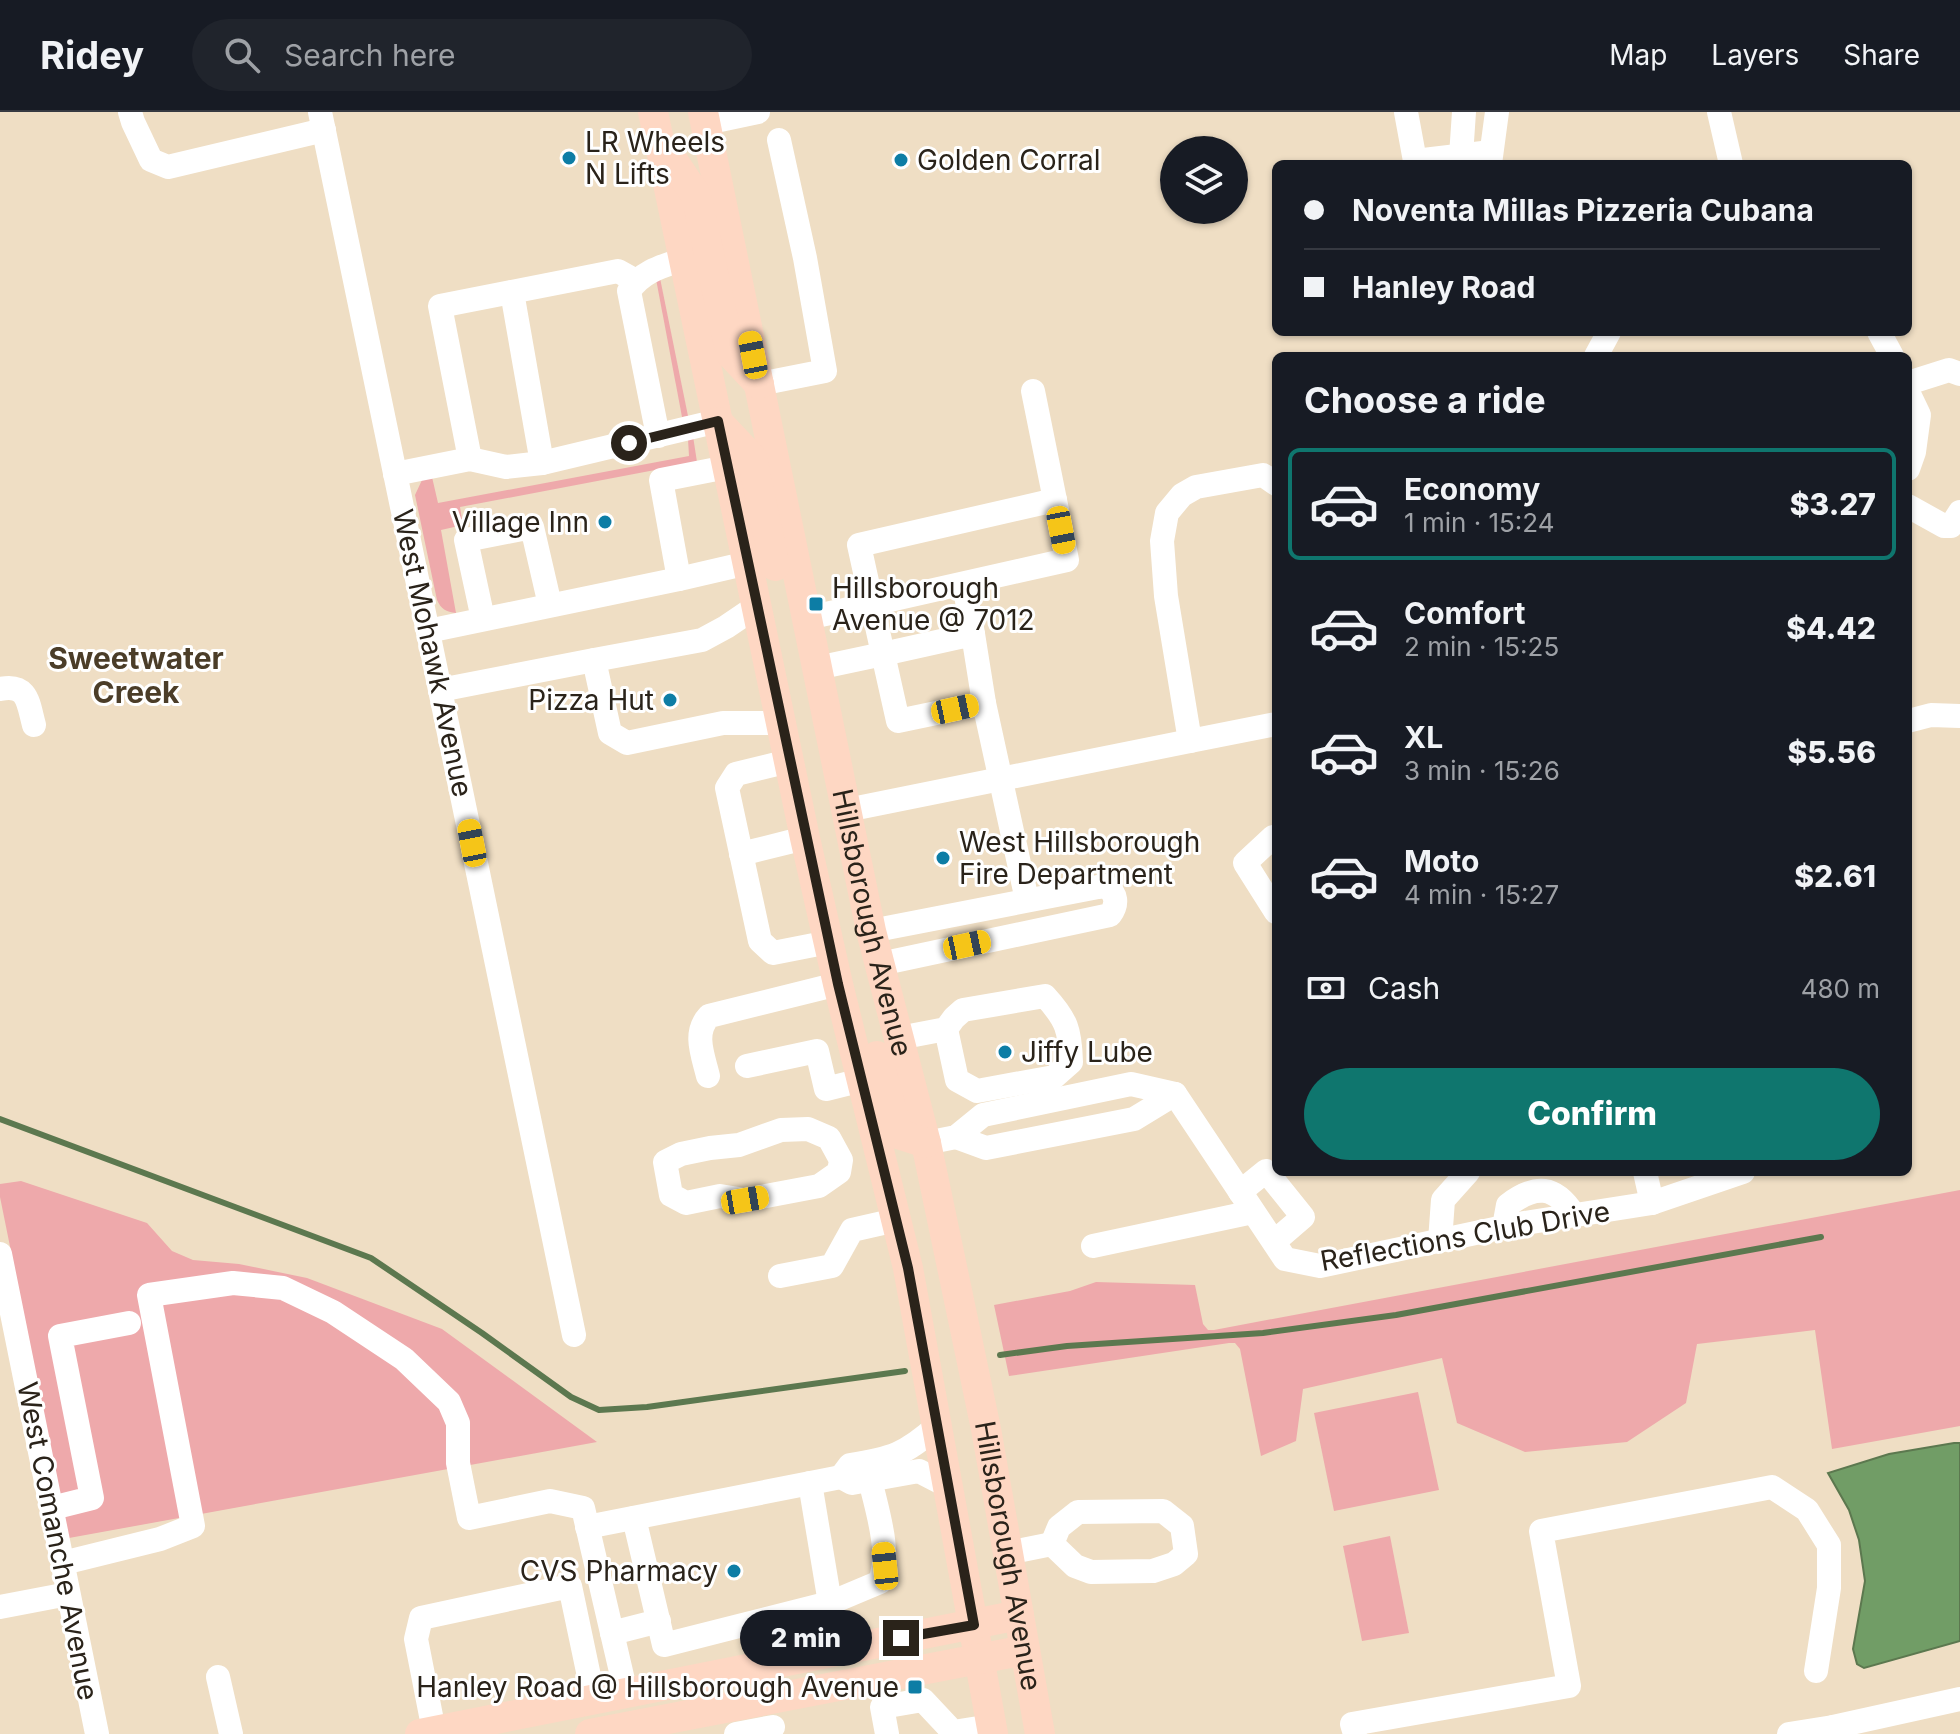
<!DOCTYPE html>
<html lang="en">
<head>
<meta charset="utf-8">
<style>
  body { margin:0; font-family:Inter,sans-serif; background:#20242c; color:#f1f3f6; height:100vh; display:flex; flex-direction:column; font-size:30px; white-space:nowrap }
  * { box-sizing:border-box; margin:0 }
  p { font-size:26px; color:#9ea1a6 }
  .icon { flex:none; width:44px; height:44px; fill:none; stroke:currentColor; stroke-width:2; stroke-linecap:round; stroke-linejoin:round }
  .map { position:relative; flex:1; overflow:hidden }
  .panel { position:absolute; left:1272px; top:240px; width:640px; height:824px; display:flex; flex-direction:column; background:#171b24; border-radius:12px; box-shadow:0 2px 6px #0004 }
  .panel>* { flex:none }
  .top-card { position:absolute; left:1272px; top:48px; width:640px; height:176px; border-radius:12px; box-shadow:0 2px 6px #0004; display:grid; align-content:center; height:176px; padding:0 32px; background:#171b24 }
  .buttons { position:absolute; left:1160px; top:24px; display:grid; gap:16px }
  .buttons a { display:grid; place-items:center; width:88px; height:88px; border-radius:50%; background:#171b24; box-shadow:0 2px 6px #0004; font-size:40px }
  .end { position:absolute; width:36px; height:36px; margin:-18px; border:10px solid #2a231a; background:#fff; box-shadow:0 0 0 4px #fff }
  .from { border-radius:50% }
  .bubble { position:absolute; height:56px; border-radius:28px; background:#171b24; box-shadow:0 2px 6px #0004; font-size:26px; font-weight:800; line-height:56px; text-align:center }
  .car { position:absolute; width:24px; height:48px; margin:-24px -12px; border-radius:10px; box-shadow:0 0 6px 2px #0007; background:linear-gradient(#f5c518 24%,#345 0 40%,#f5c518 0 76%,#345 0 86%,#f5c518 0) }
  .top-card b { display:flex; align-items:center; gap:28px; height:76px; font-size:30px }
  .top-card b+b { border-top:2px solid #363941 }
  .top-card i { width:20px; height:20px; background:#f1f3f6 }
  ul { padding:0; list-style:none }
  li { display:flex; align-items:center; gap:24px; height:112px; margin:0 16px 12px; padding:0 16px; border:4px solid transparent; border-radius:12px }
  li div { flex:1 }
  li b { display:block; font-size:30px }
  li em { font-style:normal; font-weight:800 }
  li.current { border-color:#0f766e }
  li>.icon { width:72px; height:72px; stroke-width:1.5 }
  h2 { padding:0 32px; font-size:36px; line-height:96px }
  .pay { display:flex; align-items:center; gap:20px; height:88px; padding:0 32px; font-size:30px }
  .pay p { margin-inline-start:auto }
  .button { display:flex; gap:16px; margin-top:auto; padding:16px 32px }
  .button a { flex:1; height:92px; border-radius:48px; background:#0f766e; color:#fff; font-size:32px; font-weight:800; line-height:92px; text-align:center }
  header { display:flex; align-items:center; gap:48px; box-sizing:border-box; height:112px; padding:0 40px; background:#171b24; border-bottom:2px solid #363941 }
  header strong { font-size:38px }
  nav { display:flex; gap:44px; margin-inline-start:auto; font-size:28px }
  .search { width:560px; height:72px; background:#20242c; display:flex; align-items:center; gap:20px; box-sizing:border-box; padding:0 28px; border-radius:44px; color:#9ea1a6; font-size:30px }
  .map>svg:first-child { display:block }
  .green { fill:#eea9ab }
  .water { fill:#719d66; stroke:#5c784f; stroke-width:2 }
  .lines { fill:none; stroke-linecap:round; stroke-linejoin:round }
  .stream { stroke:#5c784f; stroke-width:6 }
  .minor { stroke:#fff; stroke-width:24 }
  .major { stroke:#fed7c3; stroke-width:30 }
  .route { stroke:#2a231a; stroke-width:10 }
  .poi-dot { fill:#0d7da5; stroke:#fff; stroke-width:3 }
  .labels { text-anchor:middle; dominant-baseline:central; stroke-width:6; stroke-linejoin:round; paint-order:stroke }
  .poi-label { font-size:28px; fill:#2a231a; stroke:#fff; text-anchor:start }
  .street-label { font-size:28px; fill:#2a231a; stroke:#fff }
  .neighbourhood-label { font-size:30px; font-weight:bold; fill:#4b3d28; stroke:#fff }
</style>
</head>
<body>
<header>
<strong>Ridey</strong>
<div class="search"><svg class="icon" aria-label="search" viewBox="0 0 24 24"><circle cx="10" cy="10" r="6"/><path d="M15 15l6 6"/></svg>Search here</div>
<nav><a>Map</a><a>Layers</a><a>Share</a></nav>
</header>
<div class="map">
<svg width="1960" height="1622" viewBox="0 0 1960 1622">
  <rect width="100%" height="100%" fill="#efdec4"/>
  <!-- green -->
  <g class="green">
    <path d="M660,166L688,304L682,305L656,167Z"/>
    <path d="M693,324L697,350L460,395L463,413L441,418L456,501C446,500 441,497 437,488L415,383L422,368L432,365L438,391L689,344L688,327Z"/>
    <path d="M21,1069L147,1111L172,1139L193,1148L239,1152L307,1166L442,1217L597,1330L69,1426L0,1085V1072Z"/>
    <path d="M1960,1078V1314L1832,1337L1815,1218L1697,1232L1686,1291L1627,1330L1525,1340L1457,1311L1442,1246L1303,1277L1296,1329L1261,1344L1240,1237L1235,1231H1229L1009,1264L994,1193L1070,1179L1096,1170L1195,1173L1203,1212L1208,1218H1214Z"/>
    <path d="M1418,1280L1439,1378L1334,1399L1314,1301Z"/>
    <path d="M1390,1424L1409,1521L1362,1529L1343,1434Z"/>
  </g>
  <!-- water -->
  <path class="water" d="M1954,1331H1960V1529L1864,1556L1857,1552L1853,1537L1865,1469L1859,1428L1849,1398L1828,1361L1889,1342Z"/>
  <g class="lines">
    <!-- stream -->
    <g class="stream">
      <path d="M0,1007L371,1146L482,1221L571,1285L599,1298L647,1295L905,1259"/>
      <path d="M1000,1243L1067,1234L1263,1221L1396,1203L1821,1125"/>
    </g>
    <!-- minor -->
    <g class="minor">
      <path d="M130,0L133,10L151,48L168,55L324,18"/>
      <path d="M320,0L574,1223"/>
      <path d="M1406,0L1415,49L1491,40"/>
      <path d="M1719,0L1731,52"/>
      <path d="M706,11L758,0"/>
      <path d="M1461,44L1464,0"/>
      <path d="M1490,52L1497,0"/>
      <path d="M512,180L542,351"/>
      <path d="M1879,220L1892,244"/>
      <path d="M1596,244L1609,220"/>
      <path d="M1908,271L1949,258L1960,262"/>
      <path d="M759,272L825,259L805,146L779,28"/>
      <path d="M1033,279L1055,388"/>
      <path d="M1908,280L1919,303L1914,340L1908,357"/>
      <path d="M658,324L629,179C642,159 663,154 684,147"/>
      <path d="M470,347L440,194L618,159L636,169"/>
      <path d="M395,362L470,347L506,355L542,351L718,309"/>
      <path d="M1276,372L1263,363L1196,375L1182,383L1167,401L1162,429L1166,484L1190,629L1276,612"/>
      <path d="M1908,394L1944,414H1951L1960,400"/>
      <path d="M679,467L748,451"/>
      <path d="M964,472L973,522"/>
      <path d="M757,494L726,515L702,528L594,548L610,621L627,631L723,611H781"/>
      <path d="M807,506L872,492L859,433L1055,388L1067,448L872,492L883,542L973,522L984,591"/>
      <path d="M483,507L466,428L532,415L550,493"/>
      <path d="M428,519L679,467L661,368L727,355"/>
      <path d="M817,556L883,542L898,609L984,591L1027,788"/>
      <path d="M0,577C28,571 28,591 34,613"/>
      <path d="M440,578L594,548"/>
      <path d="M1908,609L1931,603L1960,604"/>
      <path d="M789,649L736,662L727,676L760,829L773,841L829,830"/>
      <path d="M847,698L1190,629"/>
      <path d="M1276,725H1273L1245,751L1276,800"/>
      <path d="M741,742L805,726"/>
      <path d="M871,819L1098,775L1106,774C1117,782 1118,792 1110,803L880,852"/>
      <path d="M899,926L946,917L954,906L963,898L1045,884C1067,908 1070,918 1071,950L1054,965L977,979L957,968L946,917"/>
      <path d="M747,954L817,939L826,977L862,968"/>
      <path d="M708,964C703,943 693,921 709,904L838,872"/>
      <path d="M808,1017L829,1026L841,1048L839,1060L819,1074L745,1088L720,1084L686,1091L671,1083L665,1050L681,1042L710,1036L739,1033L781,1018Z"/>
      <path d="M956,1025L986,1036L1134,1007L1175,982"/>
      <path d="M926,1031L956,1025L983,1003L1131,972L1175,982L1285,1147L1320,1154L1518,1112L1652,1091L1743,1060"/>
      <path d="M1645,1060L1652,1091"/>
      <path d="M1240,1080L1266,1059L1303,1105L1274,1130"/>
      <path d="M1504,1115L1508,1093C1536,1072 1555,1073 1574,1103"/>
      <path d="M1440,1129L1443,1088L1468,1060"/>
      <path d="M1093,1134L1253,1100"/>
      <path d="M0,1142L97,1622"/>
      <path d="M780,1164L832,1154L852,1118L896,1108"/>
      <path d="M841,1365L850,1353C891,1347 906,1342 937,1314"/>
      <path d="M810,1371L838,1539"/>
      <path d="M52,1396L92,1386L60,1224L129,1211"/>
      <path d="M1163,1399L1182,1414L1186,1442L1174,1452L1153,1459L1091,1460L1075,1454L1052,1432L1059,1415L1078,1400Z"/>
      <path d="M634,1406L664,1533L830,1491L880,1470C891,1437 877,1400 870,1367"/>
      <path d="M587,1415L841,1365L852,1371L919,1359L948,1374"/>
      <path d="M1008,1441L1052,1432"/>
      <path d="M63,1451L160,1427L193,1414L149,1183L233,1171L283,1176L333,1200L404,1247L449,1290L458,1311V1351L469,1406L550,1389L583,1396L626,1581"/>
      <path d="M0,1495L68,1482"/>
      <path d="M612,1521L659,1509"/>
      <path d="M218,1565L231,1622"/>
      <path d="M434,1619L416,1527L421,1506L570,1474L594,1588"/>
      <path d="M736,1622L773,1615"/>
      <path d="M887,1622L882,1595L923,1588L953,1620L991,1614"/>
      <path d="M1355,1622L1352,1612L1569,1574L1541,1419L1772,1375L1807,1398L1829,1433V1476L1816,1559"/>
      <path d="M1789,1622L1833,1615"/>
      <path d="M1834,1622L1833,1615L1960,1587"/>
    </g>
    <!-- major -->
    <g class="major">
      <path d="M653,0L805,726L838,872L908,1156L993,1622"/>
      <path id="s1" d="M703,0L871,819L926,1031L986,1317L1040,1622"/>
      <path d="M668,41L696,83L731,242L759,272"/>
      <path d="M718,310L752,346L775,454"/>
      <path d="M877,944L898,1022L926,1031"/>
      <path d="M420,1622L1019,1503"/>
      <path d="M590,1622L1025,1538"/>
    </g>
  </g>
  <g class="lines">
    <!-- route -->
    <path class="route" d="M629,331L718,309L838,872L908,1156L974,1513L901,1526"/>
  </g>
  <!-- markers -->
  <g class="poi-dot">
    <circle cx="569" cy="46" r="8"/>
    <circle cx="901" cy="48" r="8"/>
    <circle cx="605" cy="410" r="8"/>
    <rect x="808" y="484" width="16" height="16" rx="4"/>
    <circle cx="670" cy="588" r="8"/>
    <circle cx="943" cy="746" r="8"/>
    <circle cx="1005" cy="940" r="8"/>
    <circle cx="734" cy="1459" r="8"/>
    <rect x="907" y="1567" width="16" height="16" rx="4"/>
  </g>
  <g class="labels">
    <!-- poi labels -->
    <g class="poi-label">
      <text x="585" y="30">LR Wheels<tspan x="585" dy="32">N Lifts</tspan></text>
      <text x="917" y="48">Golden Corral</text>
      <text x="589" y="410" text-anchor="end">Village Inn</text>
      <text x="832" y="476">Hillsborough<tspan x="832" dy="32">Avenue @ 7012</tspan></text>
      <text x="654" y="588" text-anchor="end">Pizza Hut</text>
      <text x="959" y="730">West Hillsborough<tspan x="959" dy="32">Fire Department</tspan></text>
      <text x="1021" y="940">Jiffy Lube</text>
      <text x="718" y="1459" text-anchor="end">CVS Pharmacy</text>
      <text x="899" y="1575" text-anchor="end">Hanley Road @ Hillsborough Avenue</text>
    </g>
    <!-- street labels -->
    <g class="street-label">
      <text transform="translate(433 541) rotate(78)">West Mohawk Avenue</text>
      <text stroke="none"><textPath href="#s1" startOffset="828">Hillsborough Avenue</textPath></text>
      <text transform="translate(1465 1124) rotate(-10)">Reflections Club Drive</text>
      <text transform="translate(58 1429) rotate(79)">West Comanche Avenue</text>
      <text stroke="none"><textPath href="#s1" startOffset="1476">Hillsborough Avenue</textPath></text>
    </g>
    <!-- neighbourhood labels -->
    <g class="neighbourhood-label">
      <text x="136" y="546">Sweetwater<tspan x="136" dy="34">Creek</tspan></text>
    </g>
  </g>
</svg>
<div class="buttons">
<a><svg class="icon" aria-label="layers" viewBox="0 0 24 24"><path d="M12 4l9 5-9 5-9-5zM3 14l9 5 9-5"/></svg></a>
</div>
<i class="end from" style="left:629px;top:331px"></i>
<i class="end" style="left:901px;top:1526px"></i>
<div class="bubble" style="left:740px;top:1498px;width:132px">2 min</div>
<i class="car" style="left:753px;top:243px;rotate:349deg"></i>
<i class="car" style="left:1061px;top:418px;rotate:169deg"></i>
<i class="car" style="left:955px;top:597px;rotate:78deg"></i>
<i class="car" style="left:472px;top:731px;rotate:349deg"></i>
<i class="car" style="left:967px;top:833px;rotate:78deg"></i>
<i class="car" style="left:745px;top:1088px;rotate:80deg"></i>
<i class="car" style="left:885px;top:1454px;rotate:354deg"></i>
<div class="top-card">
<b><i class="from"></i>Noventa Millas Pizzeria Cubana</b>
<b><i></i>Hanley Road</b>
</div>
<section class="panel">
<h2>Choose a ride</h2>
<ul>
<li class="current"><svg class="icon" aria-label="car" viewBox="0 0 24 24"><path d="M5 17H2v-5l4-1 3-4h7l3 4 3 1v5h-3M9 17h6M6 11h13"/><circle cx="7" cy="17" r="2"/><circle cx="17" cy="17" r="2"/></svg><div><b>Economy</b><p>1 min · 15:24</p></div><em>$3.27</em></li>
<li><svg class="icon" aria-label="car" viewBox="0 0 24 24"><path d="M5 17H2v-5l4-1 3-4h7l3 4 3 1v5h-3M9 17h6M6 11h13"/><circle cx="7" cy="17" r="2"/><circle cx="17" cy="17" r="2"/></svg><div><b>Comfort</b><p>2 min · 15:25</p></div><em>$4.42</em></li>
<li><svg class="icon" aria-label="car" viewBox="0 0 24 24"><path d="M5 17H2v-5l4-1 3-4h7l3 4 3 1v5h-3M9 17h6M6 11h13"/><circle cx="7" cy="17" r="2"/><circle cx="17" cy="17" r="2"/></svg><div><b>XL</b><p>3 min · 15:26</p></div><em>$5.56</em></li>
<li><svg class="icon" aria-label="car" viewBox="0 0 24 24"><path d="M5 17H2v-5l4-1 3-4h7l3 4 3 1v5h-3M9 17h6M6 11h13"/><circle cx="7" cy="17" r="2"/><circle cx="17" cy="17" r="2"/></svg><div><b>Moto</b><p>4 min · 15:27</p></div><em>$2.61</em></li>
</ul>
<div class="pay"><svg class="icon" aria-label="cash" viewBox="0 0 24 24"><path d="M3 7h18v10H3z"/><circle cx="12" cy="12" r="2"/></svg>Cash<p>480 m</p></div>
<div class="button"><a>Confirm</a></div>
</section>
</div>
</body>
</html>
